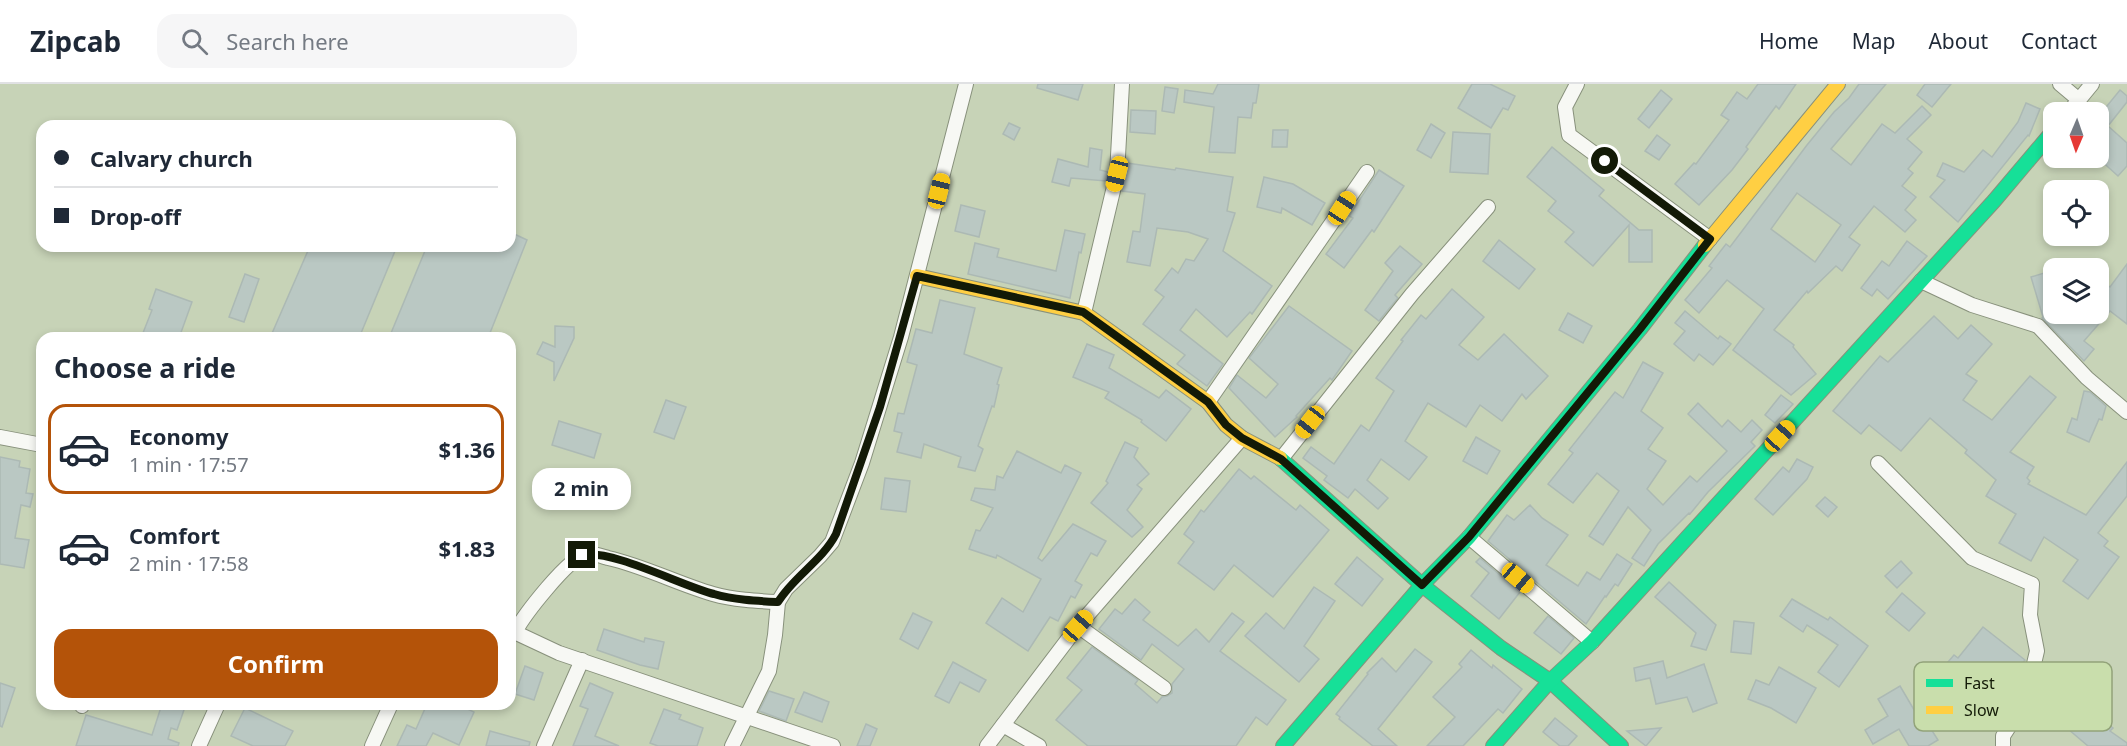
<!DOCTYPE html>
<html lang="en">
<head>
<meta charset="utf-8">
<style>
  body { margin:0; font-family:"Noto Sans",sans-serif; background:#f6f6f7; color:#1f2937; height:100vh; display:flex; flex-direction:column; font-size:22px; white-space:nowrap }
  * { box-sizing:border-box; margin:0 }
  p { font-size:20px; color:#747a83 }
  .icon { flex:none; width:33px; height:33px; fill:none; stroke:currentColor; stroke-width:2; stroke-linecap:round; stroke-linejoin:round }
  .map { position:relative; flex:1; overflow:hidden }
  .drawer { position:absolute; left:36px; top:248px; width:480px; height:378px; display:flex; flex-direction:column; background:#fff; border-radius:18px; box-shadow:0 3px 9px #0003 }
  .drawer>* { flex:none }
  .hud { position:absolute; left:36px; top:36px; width:480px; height:132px; border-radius:18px; box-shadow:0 3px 9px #0003; display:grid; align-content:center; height:132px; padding:0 18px; background:#fff }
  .needle { width:39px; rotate:182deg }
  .tools { position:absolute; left:2043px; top:18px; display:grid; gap:12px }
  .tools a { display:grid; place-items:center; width:66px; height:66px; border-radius:12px; background:#fff; box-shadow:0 3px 9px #0003; font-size:30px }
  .end { position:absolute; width:27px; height:27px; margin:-14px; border:8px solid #131a07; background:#fff; box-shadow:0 0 0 3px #fff }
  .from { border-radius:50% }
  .bubble { position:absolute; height:42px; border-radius:18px; background:#fff; box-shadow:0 3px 9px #0003; font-size:20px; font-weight:700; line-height:42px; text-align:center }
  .car { position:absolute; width:18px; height:36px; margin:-18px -9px; border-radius:8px; box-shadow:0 0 4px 2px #0007; background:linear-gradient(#f5c518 24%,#345 0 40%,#f5c518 0 76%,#345 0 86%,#f5c518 0) }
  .hud b { display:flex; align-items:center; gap:21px; height:57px; font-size:22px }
  .hud b+b { border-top:2px solid #e0e1e3 }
  .hud i { width:15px; height:15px; background:#1f2937 }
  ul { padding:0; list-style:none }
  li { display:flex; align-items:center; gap:18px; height:90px; margin:0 12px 9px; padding:0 6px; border:3px solid transparent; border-radius:18px }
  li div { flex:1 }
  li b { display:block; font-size:22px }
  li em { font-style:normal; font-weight:700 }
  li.active { border-color:#b45309 }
  li>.icon { width:54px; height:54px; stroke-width:1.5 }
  h2 { padding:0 18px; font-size:27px; line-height:72px }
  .button { display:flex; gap:12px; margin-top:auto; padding:12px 18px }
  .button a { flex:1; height:69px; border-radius:18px; background:#b45309; color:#fff; font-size:24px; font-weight:700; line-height:69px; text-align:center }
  header { display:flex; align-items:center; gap:36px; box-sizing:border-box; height:84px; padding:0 30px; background:#fff; border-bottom:2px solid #e0e1e3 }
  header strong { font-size:28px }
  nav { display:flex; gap:33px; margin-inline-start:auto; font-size:21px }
  .search { width:420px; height:54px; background:#f6f6f7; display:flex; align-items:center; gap:15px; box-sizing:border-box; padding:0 21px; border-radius:18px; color:#747a83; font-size:22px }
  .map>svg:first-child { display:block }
  .building { fill:#bac8c3; stroke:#acb9b4; stroke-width:1.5; fill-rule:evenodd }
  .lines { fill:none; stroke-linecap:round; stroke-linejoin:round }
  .street-casing { stroke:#88917c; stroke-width:16 }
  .fast-casing { stroke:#88917c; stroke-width:16 }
  .slow-casing { stroke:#88917c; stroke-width:16 }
  .street { stroke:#f7f8f4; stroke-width:14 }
  .fast { stroke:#16e098; stroke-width:14 }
  .slow { stroke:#ffcf43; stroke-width:14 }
  .route { stroke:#131a07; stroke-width:8 }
  .key { fill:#c9deac; stroke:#92a37a; stroke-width:1.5 }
  .key-label { font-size:16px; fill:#131a07 }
</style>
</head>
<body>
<header>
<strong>Zipcab</strong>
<div class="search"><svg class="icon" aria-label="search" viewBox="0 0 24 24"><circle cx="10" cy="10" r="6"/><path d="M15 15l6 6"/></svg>Search here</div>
<nav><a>Home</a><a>Map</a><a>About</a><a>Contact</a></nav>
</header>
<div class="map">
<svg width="2127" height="662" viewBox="0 0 2127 662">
  <rect width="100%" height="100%" fill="#c7d3b7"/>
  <!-- building -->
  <g class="building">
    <path d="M1038,0H1083L1078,16L1037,4Z"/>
    <path d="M1218,0H1259L1256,19H1253L1251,34L1238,33L1235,69L1209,68L1214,23L1184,18L1185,6L1213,10Z"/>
    <path d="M1472,0H1490L1515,12L1508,26L1503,24L1491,44L1458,24Z"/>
    <path d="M1758,0H1796L1779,25L1776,22L1746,63L1748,65L1732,86L1699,121L1675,100L1694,79L1696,80L1729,36L1721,31L1737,8L1747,15Z"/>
    <path d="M1859,0H1886L1831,65L1851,81L1882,40L1895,49L1922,22L1931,31L1907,55L1922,68L1908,85L1913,89L1902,102L1916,113L1905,126L1916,136L1905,148L1874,122L1849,153L1860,161L1842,187L1836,182L1808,209L1807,207L1774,246L1794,261L1793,263L1816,290L1791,311L1733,266L1764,225L1727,196L1699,229L1685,216L1712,184L1709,182L1726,160L1730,163L1807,61L1834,28L1849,14ZM1797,109L1841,141L1815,178L1771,145Z"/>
    <path d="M1925,0H1951L1932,23L1917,11Z"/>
    <path d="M1165,3L1178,5L1174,29L1162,27Z"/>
    <path d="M1661,6L1672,15L1649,44L1638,35Z"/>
    <path d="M2120,6L2127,12V18L2108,42L2127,59V82L2118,92L2098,74V33Z"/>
    <path d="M2026,19L2040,25L2029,52L2028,51L1958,138L1930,113L1945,96L1937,92L1943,79L1964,88L1983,66L1992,73L2018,38Z"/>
    <path d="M1131,26L1156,27L1155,50L1130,48Z"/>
    <path d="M1009,39L1020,44L1014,56L1003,50Z"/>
    <path d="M1431,40L1445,49L1431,74L1417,66Z"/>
    <path d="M1273,46H1288L1287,63H1272Z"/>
    <path d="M1453,48L1490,50L1488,90L1450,88Z"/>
    <path d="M1657,51L1670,61L1659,76L1645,67Z"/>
    <path d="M1552,63L1604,106L1599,112L1639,146H1652V178H1629V141L1593,182L1565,158L1574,148L1548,127L1556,117L1527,93Z"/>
    <path d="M1090,64L1102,66L1100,86L1108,88L1106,97L1071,94L1069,102L1052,98L1058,75L1088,83Z"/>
    <path d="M1127,79L1175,86L1176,84L1233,93L1227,127L1235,129L1223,167L1272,202L1252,230L1250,228L1227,253L1196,225L1180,246L1223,280L1207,302L1177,280L1185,271L1143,240L1164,213L1155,206L1172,184L1178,189L1186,175L1194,177L1208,155L1188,148L1157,144L1150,182L1127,178L1133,147L1140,148L1145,110L1122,107Z"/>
    <path d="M1379,86L1404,102L1374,148L1372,146L1344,184L1326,170L1353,134L1349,132Z"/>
    <path d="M1264,93L1293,100L1325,119L1312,141L1282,124L1281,129L1257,123Z"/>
    <path d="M961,121L985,127L979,153L955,147Z"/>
    <path d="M1065,146L1085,150L1081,169L1079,168L1070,214L968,190L975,159L999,165L997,173L1056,187Z"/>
    <path d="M510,148L527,156L488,254H389L427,162H510Z"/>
    <path d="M1499,156L1535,185L1519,205L1483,177Z"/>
    <path d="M1907,157L1927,172L1888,215L1877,205L1872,212L1861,204L1882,177L1889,182Z"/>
    <path d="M310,162H381L395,167L359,254H270Z"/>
    <path d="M1400,162L1422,180L1395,211L1398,214L1379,237L1365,226L1393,187L1385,179Z"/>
    <path d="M2127,180V240L2110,227L2084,257L2094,265L2084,277L2042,234L2043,233L2031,193L2054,186V230H2098V194L2110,203Z"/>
    <path d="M245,190L259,195L244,238L229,233Z"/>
    <path d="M156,205L192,218L179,254H141L152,226L149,225Z"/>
    <path d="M1452,205L1484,233L1459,261L1478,276L1504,250L1548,292L1526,315L1522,310L1502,337L1480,321L1466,343L1428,319L1405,357L1427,373L1409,396L1381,375L1367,396L1388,414L1378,425L1355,405L1348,414L1324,396L1327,392L1303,374L1311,363L1334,380L1361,341L1369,347L1394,307L1376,294L1403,257L1401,256L1421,231L1426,235Z"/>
    <path d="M940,216L975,224L964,270L1002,284L997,300L999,301L994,323L992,322L978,362L983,365L975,387L958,383L961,373L924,360L921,374L897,368L902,349L894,347L898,329L904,330L917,281L907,278L916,245L932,249Z"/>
    <path d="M1289,222L1352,267L1332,296L1330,294L1296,332L1297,333L1275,353L1229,304L1237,291L1266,314L1278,300L1249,274Z"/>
    <path d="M1685,227L1718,255L1720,252L1731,260L1713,281L1699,270L1694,277L1674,260L1685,247L1675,239Z"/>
    <path d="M1568,229L1592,242L1583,259L1559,246Z"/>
    <path d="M1934,232L1958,255L1971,241L1992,260L1966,290L1977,297L1963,316L1992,336L2030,292L2056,313L2010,368L2034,383L2027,394L2030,397L2028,400L2086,431L2127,378V412L2098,449L2108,457L2104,462L2119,473L2088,515L2063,497L2078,476L2044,453L2031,477L1999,459L2016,430L1986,412L1996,396L1965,369L1967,366L1930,334L1901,367L1869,341L1861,350L1833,327L1880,272L1888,278Z"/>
    <path d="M555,242L574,243V254L554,297V278L537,270L543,258L555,263Z"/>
    <path d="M1087,260L1114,271L1109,284L1159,314L1166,306L1191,325L1166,357L1141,338L1142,336L1105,314L1109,308L1073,293Z"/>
    <path d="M1643,278L1663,289L1641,327L1663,344L1648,365L1666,377L1647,405L1663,421L1690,392L1697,398L1727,367L1688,330L1698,319L1722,343L1728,336L1741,348L1752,336L1762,346L1751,358L1755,362L1708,408L1690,430L1689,429L1658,460L1644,482L1632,474L1651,446L1628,423L1603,461L1589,452L1619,407L1597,389L1573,419L1548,400L1573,369L1569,366L1615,308L1623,314Z"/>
    <path d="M2084,307L2090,308L2106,322L2102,336L2099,335L2089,358L2067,348L2072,334L2077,336Z"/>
    <path d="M1781,311L1793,320L1775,339L1765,331Z"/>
    <path d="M666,316L686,323L674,355L654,348Z"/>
    <path d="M559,337L601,350L594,374L552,361Z"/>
    <path d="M1476,353L1500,367L1487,390L1463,377Z"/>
    <path d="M1125,358L1138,364L1134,373L1149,390L1137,401L1142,405L1127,426L1143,443L1132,453L1091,419L1108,399L1106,397Z"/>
    <path d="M1017,367L1061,389L1065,381L1081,389L1038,474L1042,477L1073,440L1106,457L1097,472L1091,469L1075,497L1082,501L1075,514L1071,512L1058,537L1050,533L1028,567L986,539L1002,514L1023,528L1041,495L997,471L996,474L969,465L976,446L980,447L993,424L971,416L975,404L995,406L997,392L1003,394Z"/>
    <path d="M0,373L20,377L19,383L30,385L26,409L33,410L30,423L21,421L15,454L29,456L24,484L0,480Z"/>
    <path d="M1797,375L1813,383L1807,395L1773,431L1755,415L1783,383L1789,388Z"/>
    <path d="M1239,385L1251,395L1254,392L1296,426L1300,421L1329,446L1273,513L1234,481L1214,506L1178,479L1194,458L1184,450L1201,426L1204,428Z"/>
    <path d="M885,394L910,397L906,428L881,425Z"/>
    <path d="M1825,413L1837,423L1828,433L1816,422Z"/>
    <path d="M1530,421L1542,434L1568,451L1546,481L1578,502L1587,488L1600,496L1617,470L1632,480L1618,502L1615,500L1606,513L1605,512L1586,540L1488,457L1507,431L1514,436Z"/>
    <path d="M1357,473L1383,495L1362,522L1335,500Z"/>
    <path d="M1480,474L1520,508L1499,535L1471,512L1489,489L1476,478Z"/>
    <path d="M1901,477L1912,489L1897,504L1885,492Z"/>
    <path d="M1669,498L1716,541L1706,566L1691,562L1696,549L1655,513Z"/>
    <path d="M1314,503L1335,517L1304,562L1319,575L1299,598L1245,552L1266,529L1284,545Z"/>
    <path d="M1902,509L1925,529L1909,547L1886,528Z"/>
    <path d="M1135,515L1150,528L1143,536L1178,562L1196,545L1209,558L1232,529L1244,538L1220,567L1286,616L1267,641L1256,633L1236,662H1088L1056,636L1082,606L1067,594L1092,563L1138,596L1135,600L1157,619L1162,613L1167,612L1172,609V600L1184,585L1152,560L1141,576L1099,545L1115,525L1122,530Z"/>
    <path d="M1792,515L1828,536L1830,533L1868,562L1839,603L1818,588L1838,561L1807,541L1803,548L1780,532Z"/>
    <path d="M913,529L932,538L918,565L900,555Z"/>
    <path d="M1548,532L1574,554L1561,570L1534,549Z"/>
    <path d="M1734,537L1754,539L1751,570L1731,568Z"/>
    <path d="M1983,543L2025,576L1982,628L1936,592L1954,571L1958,574Z"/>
    <path d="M604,545L644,558L645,554L664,558L658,585L640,581L597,566Z"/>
    <path d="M1415,565L1432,578L1378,645L1397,662H1373L1339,635L1340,633L1336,630L1368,590L1367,589L1382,574L1396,588Z"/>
    <path d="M1471,566L1492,584L1493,581L1522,605L1503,629L1498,625L1463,662H1427L1455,633L1433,613L1462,583L1459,580Z"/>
    <path d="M1663,577L1667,594L1704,580L1717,619L1693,628L1687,613L1656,620L1650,594L1636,597L1634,584Z"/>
    <path d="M953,578L986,596L979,608L960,598L949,619L935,612Z"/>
    <path d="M525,582L543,589L534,616L515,610Z"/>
    <path d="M1779,583L1816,604L1796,639L1771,624L1748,615L1756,596L1769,601Z"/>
    <path d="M0,599L15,604L2,643L0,642Z"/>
    <path d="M590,599L613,609L595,652L619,662H573L588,625L580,622Z"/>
    <path d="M2060,600L2113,644L2110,647L2127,659V662H2088L2041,622Z"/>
    <path d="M1900,602L1920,636L1924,634L1938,656L1928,662H1909L1899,645L1873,660L1865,646L1888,632L1878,615Z"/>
    <path d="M769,607L794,615L786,637L759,627Z"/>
    <path d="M804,608L829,618L822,638L795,628Z"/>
    <path d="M162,620H186L177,646L171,644L168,655L179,659L178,662H76L86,631L152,651Z"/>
    <path d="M427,620H442L453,624L455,620H457L474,628L459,661L433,649L426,662H397L407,641L416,645Z"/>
    <path d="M245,624L293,647L285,662H253L231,652Z"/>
    <path d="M664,625L681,631L679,635L703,644L697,662H658L650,659Z"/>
    <path d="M1555,634L1577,652L1568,662H1560L1543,648Z"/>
    <path d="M866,640L877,645L870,662H857Z"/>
    <path d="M1661,644L1646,662L1627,647Z"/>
    <path d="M490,647L530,658L529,662H486Z"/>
  </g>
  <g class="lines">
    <!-- street casing -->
    <g class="street-casing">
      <g id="street">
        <path d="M1577,0L1565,23L1569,51L1710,155"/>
        <path d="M2060,0L2079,16"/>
        <path d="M2069,28L2092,0"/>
        <path d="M1921,197L1972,221L2038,242L2087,294L2127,328"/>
        <path d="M1084,229L1117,90L1122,0"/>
        <path d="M1208,318L1367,88"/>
        <path d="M0,353L42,361"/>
        <path d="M1281,375L1412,210L1488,123"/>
        <path d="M1878,379L1972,474L2032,500L2030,531L2037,567L2025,618L2003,652V662"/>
        <path d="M1469,453L1592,558"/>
        <path d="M1078,542L1164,604"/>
        <path d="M510,546L559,569L833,662"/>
        <path d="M515,548C524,531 568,474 586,470C593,469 601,472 608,474C644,482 678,500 713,510C734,516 757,517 778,518"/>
        <path d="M82,622L83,620"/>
        <path d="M1003,641L1039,662"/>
        <path d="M199,662L218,620"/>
        <path d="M372,662L391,620"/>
        <path d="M544,662L582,576"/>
        <path d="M732,662L769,587L775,551L778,518L786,505L820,472L832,458L862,379L901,253L966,0"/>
        <path d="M987,662L1078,542L1242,354"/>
      </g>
    </g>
    <!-- fast casing -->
    <g class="fast-casing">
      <g id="fast">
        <path d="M1280,374L1422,501L1501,564L1550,597L1621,662"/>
        <path d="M1283,662L1422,501L1469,453L1640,245L1705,161"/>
        <path d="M1493,662L1550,597L1592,558L1994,117L2054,46"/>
      </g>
    </g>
    <!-- slow casing -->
    <g class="slow-casing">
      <g id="slow">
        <path d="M1705,161L1838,0"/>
        <path d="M917,192L1084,229L1208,318L1226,341L1242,354L1280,374"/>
      </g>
    </g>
    <!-- street -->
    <use href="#street" class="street"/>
    <!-- fast -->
    <use href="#fast" class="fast"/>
    <!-- slow -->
    <use href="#slow" class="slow"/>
  </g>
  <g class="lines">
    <!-- route -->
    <path class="route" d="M582,471C612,465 682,502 714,510C734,516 757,517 778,518C794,492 822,477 836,450L880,323L917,192L1083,228L1208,318L1226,341L1242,354L1281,375L1422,501L1469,453L1640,245L1710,155L1605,77"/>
  </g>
  <!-- legend -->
  <rect x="1914" y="578" width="198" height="69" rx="9" class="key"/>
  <rect x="1926" y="595" width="27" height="8" fill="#16e098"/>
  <rect x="1926" y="622" width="27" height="8" fill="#ffcf43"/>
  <g class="key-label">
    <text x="1964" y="605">Fast</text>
    <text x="1964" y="632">Slow</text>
  </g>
</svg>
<div class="tools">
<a><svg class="needle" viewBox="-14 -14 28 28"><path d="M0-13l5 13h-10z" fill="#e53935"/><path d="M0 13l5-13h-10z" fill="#747a83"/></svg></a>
<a><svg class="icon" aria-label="locate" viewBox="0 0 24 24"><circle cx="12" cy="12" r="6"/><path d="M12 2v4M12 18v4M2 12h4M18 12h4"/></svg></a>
<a><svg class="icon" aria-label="layers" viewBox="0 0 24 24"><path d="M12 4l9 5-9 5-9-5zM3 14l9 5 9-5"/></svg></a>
</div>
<i class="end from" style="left:1605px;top:77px"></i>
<i class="end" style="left:582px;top:471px"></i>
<div class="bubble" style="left:532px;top:384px;width:99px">2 min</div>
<i class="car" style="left:1117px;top:90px;rotate:194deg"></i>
<i class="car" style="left:939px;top:107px;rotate:14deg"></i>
<i class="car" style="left:1342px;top:124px;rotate:33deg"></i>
<i class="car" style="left:1310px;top:338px;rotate:218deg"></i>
<i class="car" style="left:1780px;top:352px;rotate:42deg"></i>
<i class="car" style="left:1518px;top:494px;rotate:130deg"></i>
<i class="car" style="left:1078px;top:542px;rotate:41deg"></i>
<div class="hud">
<b><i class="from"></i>Calvary church</b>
<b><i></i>Drop-off</b>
</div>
<section class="drawer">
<h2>Choose a ride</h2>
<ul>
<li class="active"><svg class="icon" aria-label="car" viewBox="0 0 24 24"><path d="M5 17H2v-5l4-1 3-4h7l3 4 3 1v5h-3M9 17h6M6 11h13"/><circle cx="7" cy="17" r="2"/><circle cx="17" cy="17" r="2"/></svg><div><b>Economy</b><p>1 min · 17:57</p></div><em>$1.36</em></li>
<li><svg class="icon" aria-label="car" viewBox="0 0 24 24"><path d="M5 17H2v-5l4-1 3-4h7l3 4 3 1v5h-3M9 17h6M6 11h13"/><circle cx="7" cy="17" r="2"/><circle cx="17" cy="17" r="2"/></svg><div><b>Comfort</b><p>2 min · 17:58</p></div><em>$1.83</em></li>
</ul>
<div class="button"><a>Confirm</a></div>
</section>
</div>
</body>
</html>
